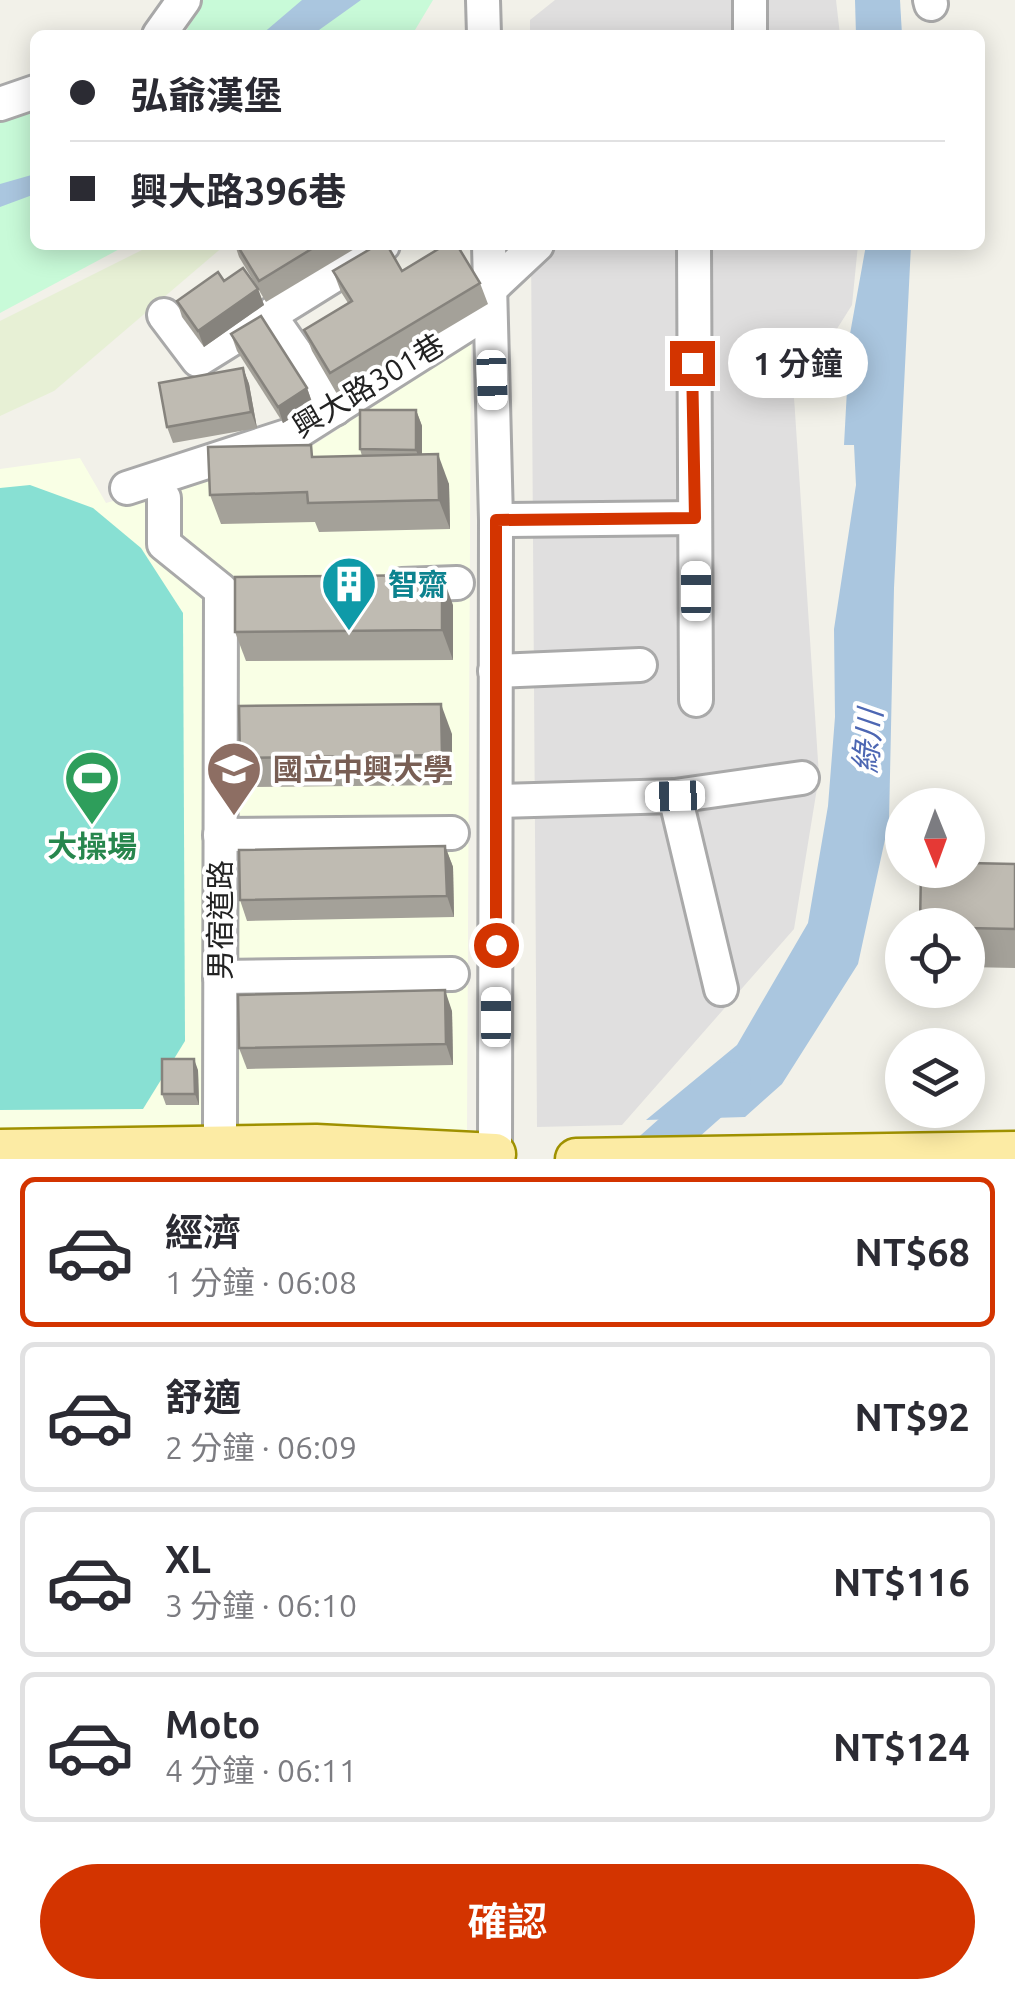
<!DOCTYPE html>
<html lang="zh-TW">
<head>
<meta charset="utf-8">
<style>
  body { margin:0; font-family:Ubuntu,"Noto Sans TC",sans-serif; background:#f7f7f7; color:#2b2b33; height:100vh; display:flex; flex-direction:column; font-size:38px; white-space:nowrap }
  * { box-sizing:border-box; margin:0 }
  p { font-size:32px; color:#7c7c81 }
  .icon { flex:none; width:55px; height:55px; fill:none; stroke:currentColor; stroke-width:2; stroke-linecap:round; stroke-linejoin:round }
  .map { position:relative; height:1159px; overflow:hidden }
  .drawer { display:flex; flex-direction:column; background:#fff; flex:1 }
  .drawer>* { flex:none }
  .banner { position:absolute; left:30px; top:30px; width:955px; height:220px; border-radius:15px; box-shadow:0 5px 25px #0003; display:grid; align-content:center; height:220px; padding:0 40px; background:#fff }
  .needle { width:65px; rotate:179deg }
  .buttons { position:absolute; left:885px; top:788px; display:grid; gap:20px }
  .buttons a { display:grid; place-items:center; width:100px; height:100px; border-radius:50%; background:#fff; box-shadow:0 5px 25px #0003; font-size:50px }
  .end { position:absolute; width:45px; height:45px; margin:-22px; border:12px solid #d33400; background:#fff; box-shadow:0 0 0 5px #fff }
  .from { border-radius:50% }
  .bubble { position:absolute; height:70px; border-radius:35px; background:#fff; box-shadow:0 5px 25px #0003; font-size:32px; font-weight:600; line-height:70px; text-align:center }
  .car { position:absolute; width:30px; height:60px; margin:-30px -15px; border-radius:12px; box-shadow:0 0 8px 2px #0007; background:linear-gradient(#fff 24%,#345 0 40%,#fff 0 76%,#345 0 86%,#fff 0) }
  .banner b { display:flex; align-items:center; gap:35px; height:95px; font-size:38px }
  .banner b+b { border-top:2px solid #e1e1e2 }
  .banner i { width:25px; height:25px; background:#2b2b33 }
  ul { padding:18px 0 0; list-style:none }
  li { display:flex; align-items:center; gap:30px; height:150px; margin:0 20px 15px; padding:0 20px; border:5px solid #e1e1e2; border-radius:15px }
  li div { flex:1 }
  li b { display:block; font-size:38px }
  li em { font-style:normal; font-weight:600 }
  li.selected { border-color:#d33400 }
  li>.icon { width:90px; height:90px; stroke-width:1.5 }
  .cta { display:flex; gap:20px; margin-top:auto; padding:20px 40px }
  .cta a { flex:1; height:115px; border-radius:60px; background:#d33400; color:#fff; font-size:40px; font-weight:600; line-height:115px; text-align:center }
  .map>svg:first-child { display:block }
  .residential { fill:#e0dfdf }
  .education { fill:#f9ffe5 }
  .farmland { fill:#e7f0d5 }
  .park { fill:#c8fad8 }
  .pitch { fill:#88e0d3 }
  .water { fill:#aac6df }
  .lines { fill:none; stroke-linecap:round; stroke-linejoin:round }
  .river { stroke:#aac6df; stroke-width:40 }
  .minor-casing { stroke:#a9a9a9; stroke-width:38 }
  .major-casing { stroke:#9f9100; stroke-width:45 }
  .minor { stroke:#fff; stroke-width:32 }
  .major { stroke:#fceba4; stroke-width:40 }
  .wall { fill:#a4a199 }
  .shaded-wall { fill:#86837d }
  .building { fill:#bfbbb2; stroke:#86837d; stroke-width:2.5 }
  .route { stroke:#d33400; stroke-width:12 }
  .labels { text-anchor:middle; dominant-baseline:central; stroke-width:8; stroke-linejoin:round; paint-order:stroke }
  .street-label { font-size:30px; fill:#222; stroke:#fff }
  .culture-label { font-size:30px; font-weight:bold; fill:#0d838f; stroke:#fff; text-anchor:start }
  .education-label { font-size:30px; font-weight:bold; fill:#785e54; stroke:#fff; text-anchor:start }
  .leisure-label { font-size:30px; font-weight:bold; fill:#27864d; stroke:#fff }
  .water-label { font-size:32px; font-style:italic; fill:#4d67b3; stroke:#fff }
</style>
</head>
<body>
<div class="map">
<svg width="1015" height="1159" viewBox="0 0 1015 1159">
  <rect width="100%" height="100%" fill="#f2f1e9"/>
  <!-- residential -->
  <g class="residential">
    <path d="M555,0H836L840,35H530V20Z"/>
    <path d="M531,245H858L852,305L794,397L819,776L794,929L622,1125L537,1127Z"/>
  </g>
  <!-- education -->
  <path class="education" d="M471,343L467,1133L0,1139V469L80,458L106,503L309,448Z"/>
  <!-- farmland -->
  <path class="farmland" d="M152,245H225L54,391L0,416V321Z"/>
  <!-- park -->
  <g class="park">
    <path d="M203,0H433L412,35H184Z"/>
    <path d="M35,104V245H127L0,313V115Z"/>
  </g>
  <!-- pitch -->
  <path class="pitch" d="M30,485L93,508L141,548L183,613L185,1041L143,1109L0,1110V488Z"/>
  <!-- water -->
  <g class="water">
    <path d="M302,0H361L312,35H261Z"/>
    <path d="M855,0H900L902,35H856Z"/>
    <path d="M35,174V194L0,207V184Z"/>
    <path d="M866,245H911L894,588L889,821L858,964L782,1084L745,1117L646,1120L737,1045L808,923L828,806L835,717L834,629L856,485L854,445H844L850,334Z"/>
  </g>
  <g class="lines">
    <!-- river -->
    <path class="river" d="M644,1159L731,1082"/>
    <!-- minor casing -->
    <g class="minor-casing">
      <g id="minor">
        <path d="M483,0L484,35"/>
        <path d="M750,0V35"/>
        <path d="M930,0L931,4"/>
        <path d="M159,35L184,0"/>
        <path d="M0,104L35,92"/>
        <path d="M489,245L496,520L495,1154"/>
        <path d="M694,245L696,700"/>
        <path d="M490,289L537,245"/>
        <path d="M164,315L198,360L383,245"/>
        <path d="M270,316L335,409"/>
        <path d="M127,488L296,433L490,310"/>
        <path d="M164,498V544L221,590L220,1130"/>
        <path d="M496,520L695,518"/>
        <path d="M402,585L457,583"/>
        <path d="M495,671L640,665"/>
        <path d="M675,796L802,778"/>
        <path d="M498,801L675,796L721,989"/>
        <path d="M220,835L452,833"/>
        <path d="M220,977L452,974"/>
      </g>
    </g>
    <!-- major casing -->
    <g class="major-casing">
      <g id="major">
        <path d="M0,1150L316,1145L495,1154"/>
        <path d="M576,1159L1015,1152"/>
      </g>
    </g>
    <!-- minor -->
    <use href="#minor" class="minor"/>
    <!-- major -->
    <use href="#major" class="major"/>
  </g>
  <!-- wall -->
  <g class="wall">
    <path d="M235,245H361L266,302L239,257Z"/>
    <path d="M333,271H402L480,283L488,304L337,394L312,351L304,330L348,303L341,292Z"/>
    <path d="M224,281L258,289L264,305L204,347L182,317L177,301Z"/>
    <path d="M231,334L307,388L313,405L283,423L237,351Z"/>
    <path d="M243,368L249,384L257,428L173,443L167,427Z"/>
    <path d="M416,410L422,426V454L449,484L450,529L319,532L315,522L221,524L210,495L316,457L362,456L360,449Z"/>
    <path d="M453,605V660L246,661L235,632Z"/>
    <path d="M452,734V785L250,787L240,758Z"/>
    <path d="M445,846L453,867L454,917L247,921L240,900Z"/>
    <path d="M1015,864V968L968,967V925Z"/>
    <path d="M452,1011L453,1065L247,1069L239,1048Z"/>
    <path d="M198,1070L199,1105H166L162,1094Z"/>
  </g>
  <!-- shaded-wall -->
  <g class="shaded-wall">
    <path d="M258,289L264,305L204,347L198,331Z"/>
    <path d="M243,368L249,384L257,428L251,412Z"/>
    <path d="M307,388L313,405L283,423L278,407Z"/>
    <path d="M416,410L422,426V466L416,450Z"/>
    <path d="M438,454L449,484L450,529L439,500Z"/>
    <path d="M442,575L453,605V660L442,630Z"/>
    <path d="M441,704L452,734V785L442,755Z"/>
    <path d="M445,846L453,867L454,917L447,896Z"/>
    <path d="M445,990L452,1011L453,1065L446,1044Z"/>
    <path d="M194,1059L198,1070L199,1105L195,1094Z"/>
  </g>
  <!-- building -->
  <g class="building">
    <path d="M237,245H318L259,281Z"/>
    <path d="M377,245H387L402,271L445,245H457L480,283L330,373L304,330L352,301L333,271Z"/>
    <path d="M243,268L258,289L198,331L177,301L218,272L224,281Z"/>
    <path d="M261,316L307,388L278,407L231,334Z"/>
    <path d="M243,368L251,412L167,427L159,383Z"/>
    <path d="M360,410H416V450L360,449Z"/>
    <path d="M311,445L312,457L438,454L439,500L308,503L307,492L210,495L208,447Z"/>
    <path d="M442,575V630L235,632V577Z"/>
    <path d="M441,704L442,755L240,758L239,706Z"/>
    <path d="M445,846L447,896L240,900L239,850Z"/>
    <path d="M968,863L1015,864V929L968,928V925H920L921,870H968Z"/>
    <path d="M445,990L446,1044L239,1048L238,995Z"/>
    <path d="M162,1059H194L195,1094H162Z"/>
  </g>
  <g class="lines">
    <!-- route -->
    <path class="route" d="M496,945V520L695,518L692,363"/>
  </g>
  <!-- icons -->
  <defs>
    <g id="building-pin" transform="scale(2.875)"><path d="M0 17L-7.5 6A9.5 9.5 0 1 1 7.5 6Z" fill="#0f9aa8" stroke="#fff"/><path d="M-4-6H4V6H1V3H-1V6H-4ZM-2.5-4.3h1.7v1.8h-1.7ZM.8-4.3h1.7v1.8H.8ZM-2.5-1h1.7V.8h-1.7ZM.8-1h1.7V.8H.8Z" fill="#fff"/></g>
    <g id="university-pin" transform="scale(2.875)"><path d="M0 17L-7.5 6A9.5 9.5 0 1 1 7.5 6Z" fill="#8d6e63" stroke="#fff"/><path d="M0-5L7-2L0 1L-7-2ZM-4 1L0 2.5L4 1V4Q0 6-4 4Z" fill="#fff"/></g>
    <g id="stadium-pin" transform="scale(2.875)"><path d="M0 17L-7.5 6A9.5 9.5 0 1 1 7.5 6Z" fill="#2e9e5b" stroke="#fff"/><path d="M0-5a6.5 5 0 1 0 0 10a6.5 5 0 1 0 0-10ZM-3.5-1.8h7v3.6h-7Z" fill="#fff"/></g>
  </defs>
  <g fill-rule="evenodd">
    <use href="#building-pin" x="349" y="584"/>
    <use href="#university-pin" x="234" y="769"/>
    <use href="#stadium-pin" x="92" y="778"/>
  </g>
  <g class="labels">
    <!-- street labels -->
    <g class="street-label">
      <text transform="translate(368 385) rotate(-31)">興大路301巷</text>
      <text transform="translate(220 920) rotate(-90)">男宿道路</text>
    </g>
    <!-- culture labels -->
    <g class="culture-label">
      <text x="388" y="584">智齋</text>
    </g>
    <!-- education labels -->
    <g class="education-label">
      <text x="273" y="769">國立中興大學</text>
    </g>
    <!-- leisure labels -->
    <g class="leisure-label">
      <text x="92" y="846">大操場</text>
    </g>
    <!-- water labels -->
    <g class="water-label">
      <text transform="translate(867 741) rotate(-85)">綠川</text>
    </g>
  </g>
</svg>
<div class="buttons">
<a><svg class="needle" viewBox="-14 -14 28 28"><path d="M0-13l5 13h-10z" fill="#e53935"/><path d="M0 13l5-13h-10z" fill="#7c7c81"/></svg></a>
<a><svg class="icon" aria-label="locate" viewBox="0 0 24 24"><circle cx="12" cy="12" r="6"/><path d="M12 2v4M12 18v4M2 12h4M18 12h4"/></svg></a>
<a><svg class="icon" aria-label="layers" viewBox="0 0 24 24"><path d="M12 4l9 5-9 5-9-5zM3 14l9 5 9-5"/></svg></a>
</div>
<i class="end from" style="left:496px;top:945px"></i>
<i class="end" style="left:692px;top:363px"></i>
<div class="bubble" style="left:728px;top:328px;width:140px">1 分鐘</div>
<i class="car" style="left:492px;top:380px;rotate:178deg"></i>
<i class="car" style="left:696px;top:591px;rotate:0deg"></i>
<i class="car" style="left:675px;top:796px;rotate:268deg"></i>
<i class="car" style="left:496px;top:1017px;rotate:0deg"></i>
<div class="banner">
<b><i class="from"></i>弘爺漢堡</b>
<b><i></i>興大路396巷</b>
</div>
</div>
<section class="drawer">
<ul>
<li class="selected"><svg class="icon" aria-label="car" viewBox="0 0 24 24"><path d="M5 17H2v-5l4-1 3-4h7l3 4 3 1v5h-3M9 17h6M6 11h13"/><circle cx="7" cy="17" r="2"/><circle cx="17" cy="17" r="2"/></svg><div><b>經濟</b><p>1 分鐘 · 06:08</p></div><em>NT$68</em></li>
<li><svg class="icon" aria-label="car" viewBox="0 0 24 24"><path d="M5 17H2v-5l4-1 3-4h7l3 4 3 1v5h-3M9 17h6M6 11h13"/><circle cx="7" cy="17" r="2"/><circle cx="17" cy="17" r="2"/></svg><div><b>舒適</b><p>2 分鐘 · 06:09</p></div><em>NT$92</em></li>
<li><svg class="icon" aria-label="car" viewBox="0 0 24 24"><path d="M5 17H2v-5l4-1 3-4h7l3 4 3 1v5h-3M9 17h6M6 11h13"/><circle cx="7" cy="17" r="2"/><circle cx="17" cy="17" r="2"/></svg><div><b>XL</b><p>3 分鐘 · 06:10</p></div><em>NT$116</em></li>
<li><svg class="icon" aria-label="car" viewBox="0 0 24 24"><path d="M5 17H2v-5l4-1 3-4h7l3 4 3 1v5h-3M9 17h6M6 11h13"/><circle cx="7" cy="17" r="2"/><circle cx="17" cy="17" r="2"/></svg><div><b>Moto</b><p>4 分鐘 · 06:11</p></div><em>NT$124</em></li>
</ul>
<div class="cta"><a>確認</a></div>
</section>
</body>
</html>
